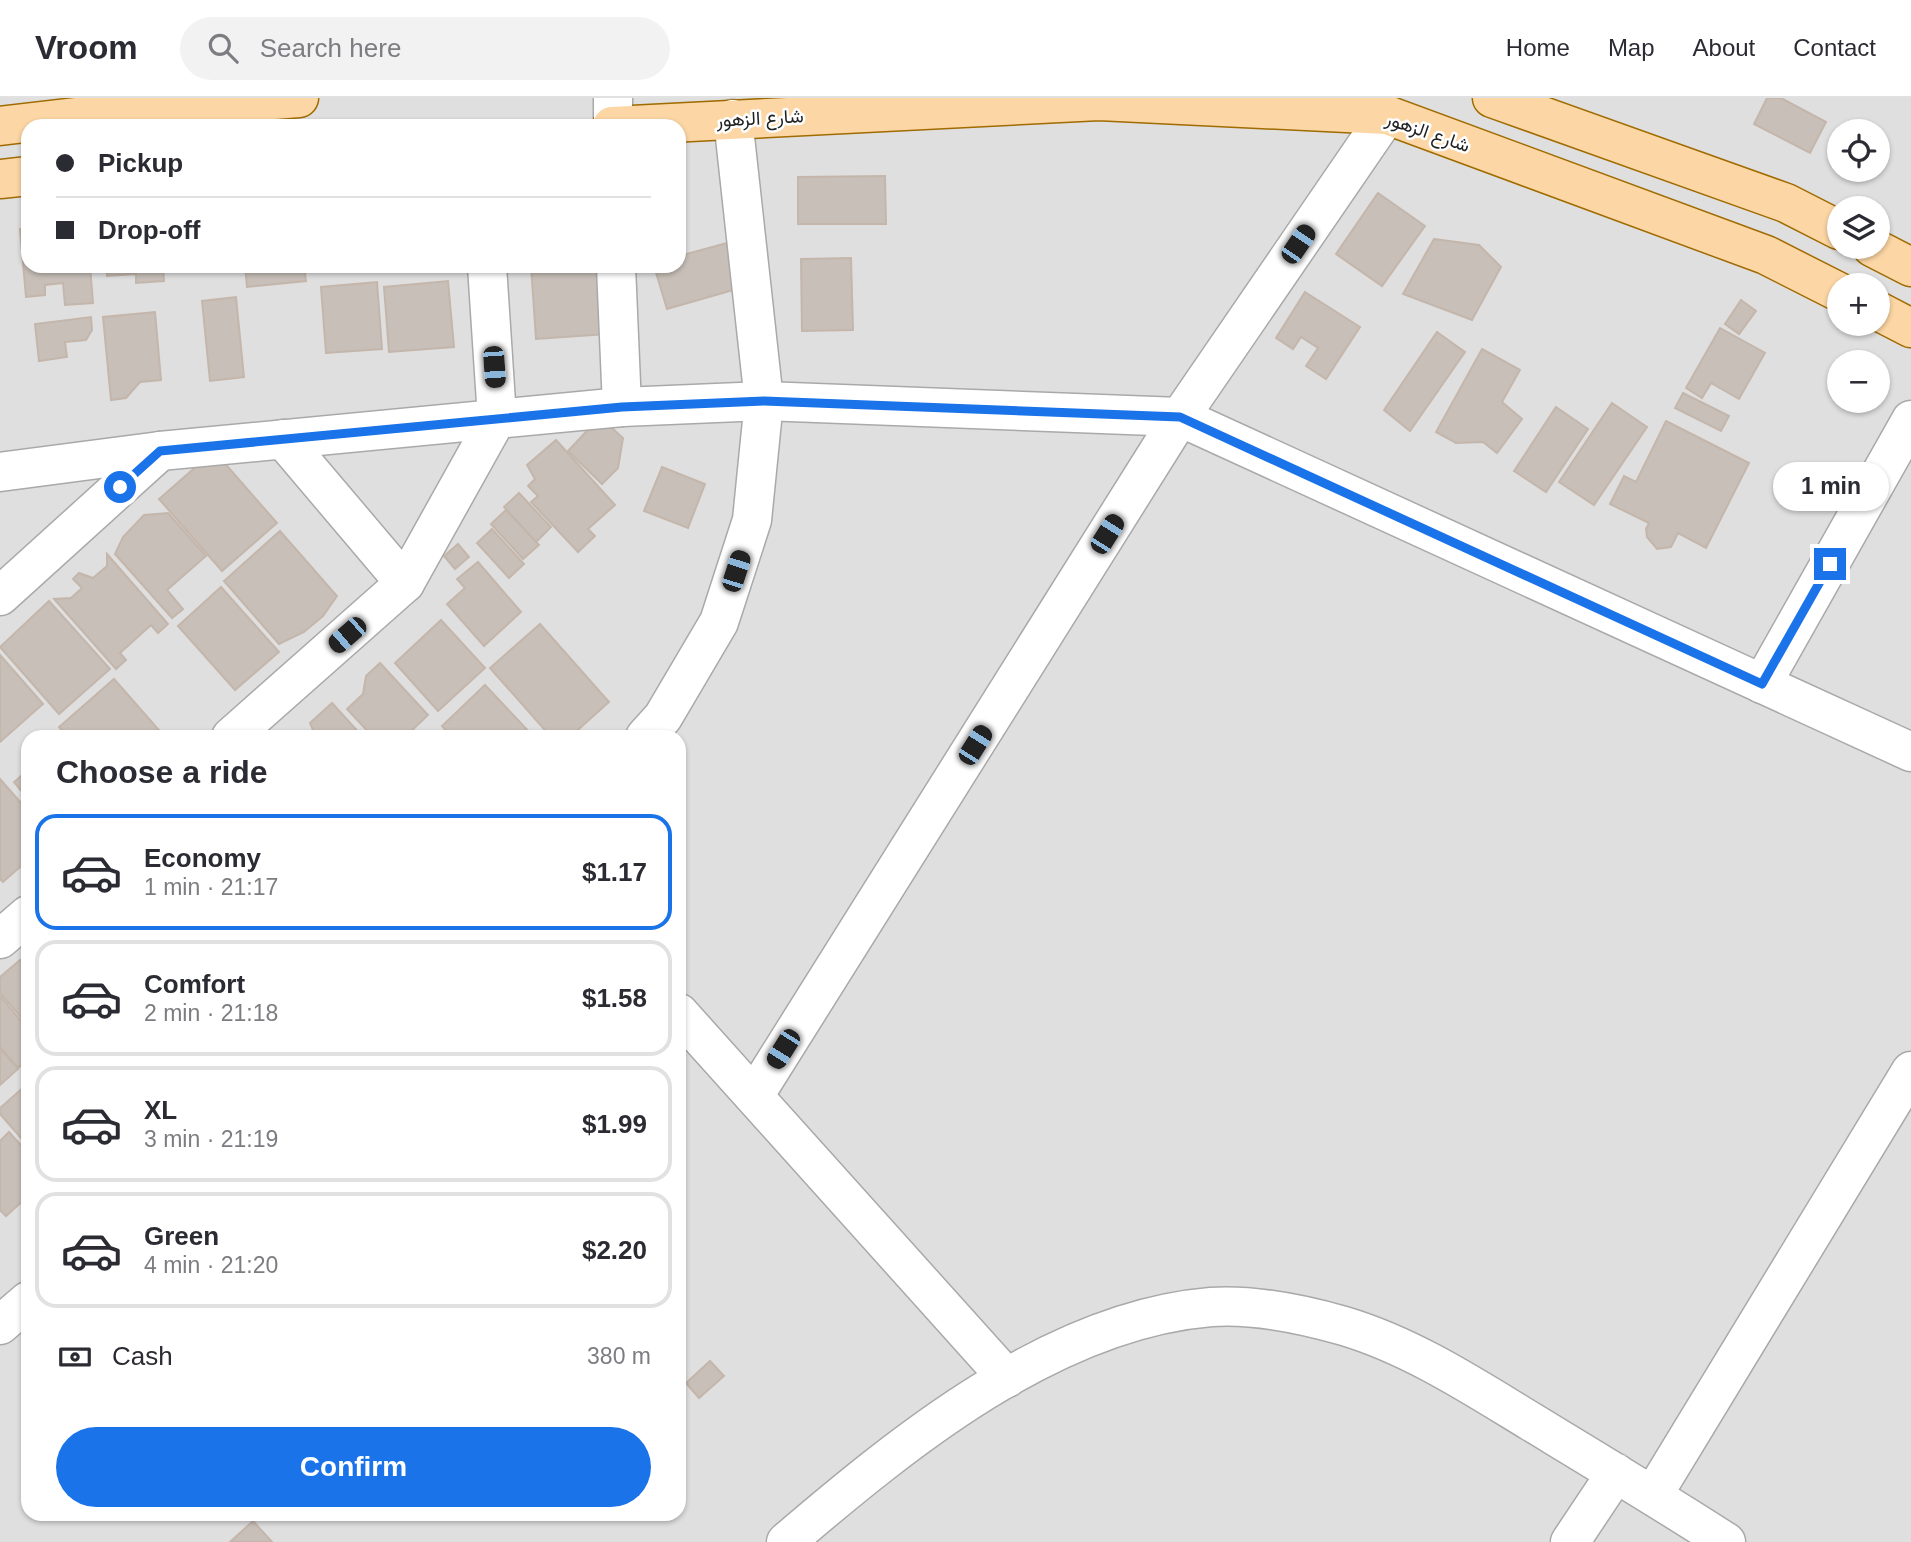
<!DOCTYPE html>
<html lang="en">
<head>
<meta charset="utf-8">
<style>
  body { margin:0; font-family:Helvetica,Vazirmatn,sans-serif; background:#f2f2f3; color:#2b2b33; height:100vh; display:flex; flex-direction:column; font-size:26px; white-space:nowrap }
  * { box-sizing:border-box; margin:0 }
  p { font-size:23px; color:#7c7c81 }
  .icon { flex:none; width:38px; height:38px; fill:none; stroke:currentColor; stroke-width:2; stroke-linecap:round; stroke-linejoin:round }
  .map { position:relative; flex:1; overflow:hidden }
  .drawer { position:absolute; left:21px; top:632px; width:665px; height:791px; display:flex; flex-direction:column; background:#fff; border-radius:21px; box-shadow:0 2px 5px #0004 }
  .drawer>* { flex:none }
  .guide { position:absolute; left:21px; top:21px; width:665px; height:154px; border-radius:21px; box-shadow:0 2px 5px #0004; display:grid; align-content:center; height:154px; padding:0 35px; background:#fff }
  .tools { position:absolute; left:1827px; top:21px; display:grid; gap:14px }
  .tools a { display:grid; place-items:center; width:63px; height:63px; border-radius:50%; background:#fff; box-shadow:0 2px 5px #0004; font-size:35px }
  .end { position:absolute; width:32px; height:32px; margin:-16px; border:9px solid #1a73e8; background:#fff; box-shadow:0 0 0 4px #fff }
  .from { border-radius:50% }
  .bubble { position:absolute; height:49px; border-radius:24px; background:#fff; box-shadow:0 2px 5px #0004; font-size:23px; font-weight:700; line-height:49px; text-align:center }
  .car { position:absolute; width:21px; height:42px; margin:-21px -10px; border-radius:9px; box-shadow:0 0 5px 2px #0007; background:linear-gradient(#222 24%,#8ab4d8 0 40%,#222 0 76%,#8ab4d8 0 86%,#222 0) }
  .guide b { display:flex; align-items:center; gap:24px; height:66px; font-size:26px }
  .guide b+b { border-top:2px solid #e1e1e2 }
  .guide i { width:18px; height:18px; background:#2b2b33 }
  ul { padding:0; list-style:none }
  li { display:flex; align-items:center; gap:21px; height:116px; margin:0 14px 10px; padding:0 21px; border:4px solid #e1e1e2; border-radius:21px }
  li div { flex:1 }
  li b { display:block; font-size:26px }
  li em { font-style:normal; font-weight:700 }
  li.on { border-color:#1a73e8 }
  li>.icon { width:63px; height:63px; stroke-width:1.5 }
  h2 { padding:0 35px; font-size:32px; line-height:84px }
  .pay { display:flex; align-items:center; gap:18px; height:77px; padding:0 35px; font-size:26px }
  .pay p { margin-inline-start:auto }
  .cta { display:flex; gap:14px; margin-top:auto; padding:14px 35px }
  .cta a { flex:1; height:80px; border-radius:42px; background:#1a73e8; color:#fff; font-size:28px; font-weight:700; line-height:80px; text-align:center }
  header { display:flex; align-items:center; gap:42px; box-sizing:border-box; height:98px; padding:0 35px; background:#fff; border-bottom:2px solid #e1e1e2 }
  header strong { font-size:33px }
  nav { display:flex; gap:38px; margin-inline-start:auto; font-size:24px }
  .search { width:490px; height:63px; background:#f2f2f3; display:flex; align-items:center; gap:18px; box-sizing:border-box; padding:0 24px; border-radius:38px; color:#7c7c81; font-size:26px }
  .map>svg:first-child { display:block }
  .residential { fill:#e0dfdf; fill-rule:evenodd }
  .building { fill:#c7bfb8; stroke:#c4b6ab; stroke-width:2 }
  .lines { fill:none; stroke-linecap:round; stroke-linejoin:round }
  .minor-casing { stroke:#a9a9a9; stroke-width:41 }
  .major-casing { stroke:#a06b00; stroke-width:41 }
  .minor { stroke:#fff; stroke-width:38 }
  .major { stroke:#fcd6a4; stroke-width:38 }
  .route { stroke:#1a73e8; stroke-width:9 }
  .labels { text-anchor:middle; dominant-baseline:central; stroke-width:5; stroke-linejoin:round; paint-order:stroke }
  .street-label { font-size:19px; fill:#222; stroke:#fff }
</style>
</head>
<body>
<header>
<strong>Vroom</strong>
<div class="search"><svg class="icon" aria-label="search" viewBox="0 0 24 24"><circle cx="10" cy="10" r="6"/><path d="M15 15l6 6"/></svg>Search here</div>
<nav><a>Home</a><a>Map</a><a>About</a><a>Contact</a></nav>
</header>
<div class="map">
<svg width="1911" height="1444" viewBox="0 0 1911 1444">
  <rect width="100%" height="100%" fill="#f2efe9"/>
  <!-- residential -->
  <path class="residential" d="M0,0H1911V1444H0ZM28,28H679V168H28ZM1839,33H1878V72H1839ZM1839,110H1878V149H1839ZM1839,187H1878V226H1839ZM1839,264H1878V303H1839ZM28,639H679V1416H28Z"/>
  <!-- building -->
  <g class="building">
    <path d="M1767,0H1781L1826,24L1810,55L1754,26Z"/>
    <path d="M885,78L886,126H798V79Z"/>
    <path d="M1378,95L1425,128L1382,188L1336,156Z"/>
    <path d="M28,130V168H90L93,205L65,207L63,185L45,187V197L26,199L20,131Z"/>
    <path d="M1434,141L1479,147L1501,169L1472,222L1403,196Z"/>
    <path d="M727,145L740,190L667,211L654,168H679V158Z"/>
    <path d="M851,160L853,232L802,233L801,161Z"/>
    <path d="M107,168H163L164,183L136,185V176L107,178Z"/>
    <path d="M245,168H304L306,183L247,189Z"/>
    <path d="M531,168H602L607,236L536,241Z"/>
    <path d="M448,183L454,249L389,254L384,189Z"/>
    <path d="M377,184L382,251L326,255L321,189Z"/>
    <path d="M1305,194L1360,229L1326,281L1306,268L1318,250L1301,239L1293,251L1276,240Z"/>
    <path d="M236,199L244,279L210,283L202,203Z"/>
    <path d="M1741,202L1756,213L1739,236L1725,226Z"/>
    <path d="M155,214L161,282L140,284L126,300L111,302L103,219Z"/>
    <path d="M91,219L92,232L86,242L65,244L67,259L39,263L35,226Z"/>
    <path d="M1720,230L1765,255L1739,301L1711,285L1702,300L1686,290Z"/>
    <path d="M1437,234L1465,254L1410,333L1384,312Z"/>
    <path d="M1482,251L1520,272L1502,304L1522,321L1497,355L1483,344L1456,345L1436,334Z"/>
    <path d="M1683,295L1729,318L1721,333L1675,310Z"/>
    <path d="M1612,305L1647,329L1594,407L1559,384Z"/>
    <path d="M1556,309L1588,331L1546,394L1514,373Z"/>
    <path d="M600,319L623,340L618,370L602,386L568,353Z"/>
    <path d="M1666,323L1749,365L1706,450L1678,435L1671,449L1657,451L1647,439L1646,431L1649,425L1610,406L1624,378L1636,384Z"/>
    <path d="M556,342L615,407L588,431L595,438L578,454L531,404L538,398L528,388L535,381L527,367Z"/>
    <path d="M214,353L277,425L222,473L159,401Z"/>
    <path d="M662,369L705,386L688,430L644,413Z"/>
    <path d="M519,395L551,429L536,444L504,409Z"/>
    <path d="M506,412L539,447L523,461L491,426Z"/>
    <path d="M168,415L206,458L167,492L183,511L172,520L115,456L123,439L144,417Z"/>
    <path d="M492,431L524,466L509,480L477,445Z"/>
    <path d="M280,433L337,498L323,518L304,534L279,546L224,483Z"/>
    <path d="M458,446L469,459L455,471L444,458Z"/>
    <path d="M107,456L168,526L158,535L151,527L120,555L126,562L116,571L54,501L71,500L82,490L73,481L79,475L93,480L107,468Z"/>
    <path d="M478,464L521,514L484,548L447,506L465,490L457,481Z"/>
    <path d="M221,489L279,554L235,592L178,528Z"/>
    <path d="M49,503L110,571L59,616L0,549Z"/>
    <path d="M441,522L485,570L438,613L395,565Z"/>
    <path d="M540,526L609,604L570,639H551L490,570Z"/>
    <path d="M0,557L43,606L0,644Z"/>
    <path d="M380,565L428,617L405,639H373L347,611L363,596L366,578Z"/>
    <path d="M114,581L165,639H68L59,629Z"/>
    <path d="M485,587L534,639H452L442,628Z"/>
    <path d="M332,605L363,639H316L310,625Z"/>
    <path d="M28,672V701L14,684Z"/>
    <path d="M0,681L28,713V762L3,784L0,781Z"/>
    <path d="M20,862L28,871V927L0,895V879Z"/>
    <path d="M0,898L28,931V961L18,970L0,949Z"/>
    <path d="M0,950L18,971L0,987Z"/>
    <path d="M25,988L28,992V1048L0,1016V1010Z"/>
    <path d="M9,1034L28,1055V1098L6,1118L0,1112V1043Z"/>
    <path d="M710,1263L724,1278L699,1300L686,1285Z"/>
    <path d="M253,1423L272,1444H230Z"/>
  </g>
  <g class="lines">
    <!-- minor casing -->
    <g class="minor-casing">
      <g id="minor">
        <path d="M613,0V28"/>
        <path d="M616,168L622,309"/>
        <path d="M283,341L405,485"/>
        <path d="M0,374L160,353L622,309L764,303L1180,319L1911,654"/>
        <path d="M0,498L160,353"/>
        <path d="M1762,586L1911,322"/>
        <path d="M231,639L405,485L497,320L487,168"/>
        <path d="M645,639L663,619L719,524L752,422L764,303L733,21"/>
        <path d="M0,841L28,817"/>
        <path d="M679,915L1007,1280"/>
        <path d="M754,998L1180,319L1387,17"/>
        <path d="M0,1227L28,1203"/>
        <path d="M1653,1397L1911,973"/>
        <path d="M786,1444C903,1344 1052,1222 1211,1209C1255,1206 1302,1216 1344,1228C1411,1248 1471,1287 1530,1323C1596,1363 1661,1402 1726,1444"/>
        <path d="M1570,1444L1616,1375"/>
      </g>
    </g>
    <!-- major casing -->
    <g class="major-casing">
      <g id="major">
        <path d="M1492,0L1786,105L1839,132"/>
        <path d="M0,28L110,15L299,0"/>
        <path d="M612,28L1099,3L1387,17L1766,157L1839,194"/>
        <path d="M0,81L28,78"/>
        <path d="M1872,149L1911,169"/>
        <path d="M1878,213L1911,230"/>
      </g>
    </g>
    <!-- minor -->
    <use href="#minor" class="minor"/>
    <!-- major -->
    <use href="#major" class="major"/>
  </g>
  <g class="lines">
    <!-- route -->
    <path class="route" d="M120,389L160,353L622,309L764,303L1180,319L1762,586L1830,466"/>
  </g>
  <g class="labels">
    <!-- street labels -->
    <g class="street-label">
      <text transform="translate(760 20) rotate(-3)">شارع الزهور</text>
      <text transform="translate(1428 34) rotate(19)">شارع الزهور</text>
    </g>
  </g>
</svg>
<div class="tools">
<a><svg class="icon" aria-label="locate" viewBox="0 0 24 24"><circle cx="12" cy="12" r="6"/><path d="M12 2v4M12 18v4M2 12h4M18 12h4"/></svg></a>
<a><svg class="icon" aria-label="layers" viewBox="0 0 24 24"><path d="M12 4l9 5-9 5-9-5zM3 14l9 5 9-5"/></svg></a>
<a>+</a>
<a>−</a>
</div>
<i class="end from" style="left:120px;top:389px"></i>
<i class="end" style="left:1830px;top:466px"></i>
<div class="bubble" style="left:1773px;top:364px;width:116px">1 min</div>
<i class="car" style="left:1298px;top:146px;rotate:34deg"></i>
<i class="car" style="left:494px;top:269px;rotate:176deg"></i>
<i class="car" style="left:1107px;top:436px;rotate:32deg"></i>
<i class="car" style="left:736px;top:473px;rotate:18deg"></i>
<i class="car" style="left:347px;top:537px;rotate:229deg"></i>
<i class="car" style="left:975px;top:647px;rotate:32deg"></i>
<i class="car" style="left:783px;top:951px;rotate:212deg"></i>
<div class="guide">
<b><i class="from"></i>Pickup</b>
<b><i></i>Drop-off</b>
</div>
<section class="drawer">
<h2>Choose a ride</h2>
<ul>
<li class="on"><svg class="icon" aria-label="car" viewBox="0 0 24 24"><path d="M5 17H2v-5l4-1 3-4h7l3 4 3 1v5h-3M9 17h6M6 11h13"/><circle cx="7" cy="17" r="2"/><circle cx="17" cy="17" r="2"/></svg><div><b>Economy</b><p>1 min · 21:17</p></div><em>$1.17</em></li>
<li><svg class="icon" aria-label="car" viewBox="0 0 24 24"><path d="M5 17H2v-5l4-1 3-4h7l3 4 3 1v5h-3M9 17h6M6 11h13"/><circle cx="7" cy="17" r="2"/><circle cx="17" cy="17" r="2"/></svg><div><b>Comfort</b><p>2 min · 21:18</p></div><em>$1.58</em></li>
<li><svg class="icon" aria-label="car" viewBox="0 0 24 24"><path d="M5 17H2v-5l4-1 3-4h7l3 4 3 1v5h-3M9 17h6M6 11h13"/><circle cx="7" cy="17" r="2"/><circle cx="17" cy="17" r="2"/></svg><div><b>XL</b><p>3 min · 21:19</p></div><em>$1.99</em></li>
<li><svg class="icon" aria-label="car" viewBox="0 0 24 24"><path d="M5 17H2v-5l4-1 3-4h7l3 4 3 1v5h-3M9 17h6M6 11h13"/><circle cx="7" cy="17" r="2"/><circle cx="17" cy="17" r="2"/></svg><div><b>Green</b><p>4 min · 21:20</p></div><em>$2.20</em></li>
</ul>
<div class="pay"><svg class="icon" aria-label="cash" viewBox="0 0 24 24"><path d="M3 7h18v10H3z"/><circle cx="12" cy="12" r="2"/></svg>Cash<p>380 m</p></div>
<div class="cta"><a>Confirm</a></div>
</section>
</div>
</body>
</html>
